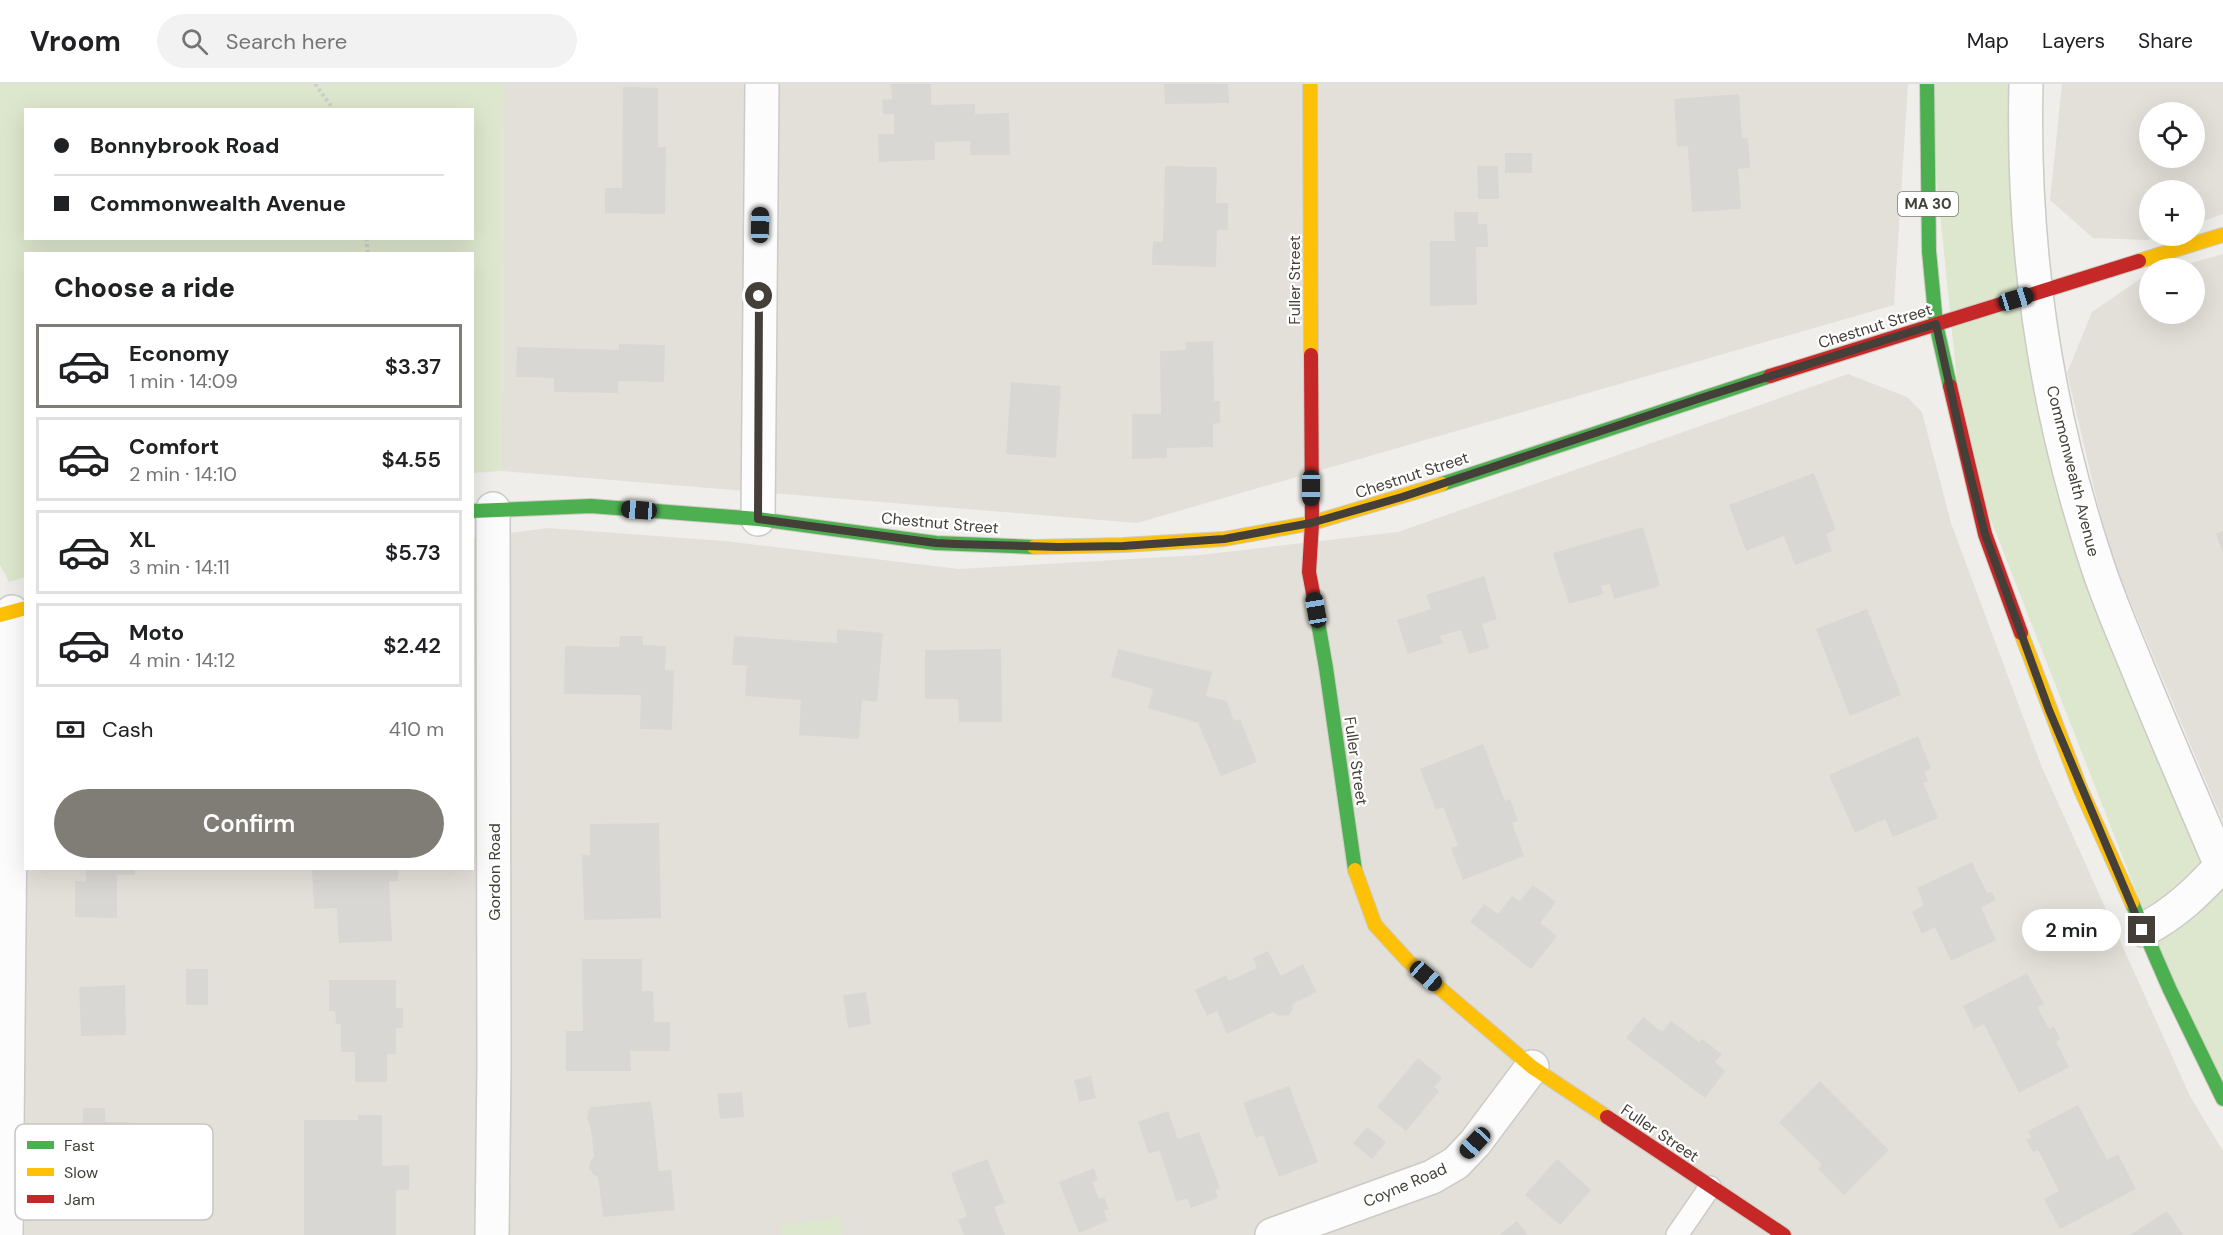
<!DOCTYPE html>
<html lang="en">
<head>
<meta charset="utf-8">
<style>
  body { margin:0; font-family:"DM Sans",sans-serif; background:#f2f2f2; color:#202124; height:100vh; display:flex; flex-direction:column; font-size:22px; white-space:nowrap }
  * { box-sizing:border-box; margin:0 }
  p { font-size:20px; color:#757577 }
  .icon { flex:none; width:33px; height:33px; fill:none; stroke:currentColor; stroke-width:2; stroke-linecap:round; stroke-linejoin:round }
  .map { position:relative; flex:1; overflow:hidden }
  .panel { position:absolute; left:24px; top:168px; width:450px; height:618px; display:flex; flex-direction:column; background:#fff; border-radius:0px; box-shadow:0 6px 24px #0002 }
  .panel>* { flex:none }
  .top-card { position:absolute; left:24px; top:24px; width:450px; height:132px; border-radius:0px; box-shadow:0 6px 24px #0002; display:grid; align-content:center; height:132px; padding:0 30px; background:#fff }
  .fabs { position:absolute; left:2139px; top:18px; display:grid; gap:12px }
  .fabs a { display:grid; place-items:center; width:66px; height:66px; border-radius:50%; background:#fff; box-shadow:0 6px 24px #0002; font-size:30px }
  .end { position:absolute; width:27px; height:27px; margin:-14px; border:8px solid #443f38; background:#fff; box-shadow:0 0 0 3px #fff }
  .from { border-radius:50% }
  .bubble { position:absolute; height:42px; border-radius:21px; background:#fff; box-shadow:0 6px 24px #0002; font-size:20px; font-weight:600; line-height:42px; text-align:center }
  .car { position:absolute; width:18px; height:36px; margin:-18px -9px; border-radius:8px; box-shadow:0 0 4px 2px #0007; background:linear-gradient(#222 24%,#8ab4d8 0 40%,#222 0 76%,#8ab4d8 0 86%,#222 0) }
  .top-card b { display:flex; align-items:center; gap:21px; height:57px; font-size:22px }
  .top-card b+b { border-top:2px solid #e0e0e0 }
  .top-card i { width:15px; height:15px; background:#202124 }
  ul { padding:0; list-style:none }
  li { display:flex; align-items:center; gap:18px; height:84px; margin:0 12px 9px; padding:0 18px; border:3px solid #e0e0e0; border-radius:0px }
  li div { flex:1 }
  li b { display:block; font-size:22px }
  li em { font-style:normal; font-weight:600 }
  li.active { border-color:#807c76 }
  li>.icon { width:54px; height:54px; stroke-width:1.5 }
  h2 { padding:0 30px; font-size:27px; line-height:72px }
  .pay { display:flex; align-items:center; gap:15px; height:66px; padding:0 30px; font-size:22px }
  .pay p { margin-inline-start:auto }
  .action { display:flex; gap:12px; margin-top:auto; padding:12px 30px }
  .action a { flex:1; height:69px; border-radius:36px; background:#807c76; color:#fff; font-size:24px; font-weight:600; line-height:69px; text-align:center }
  header { display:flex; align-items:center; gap:36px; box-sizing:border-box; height:84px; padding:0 30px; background:#fff; border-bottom:2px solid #e0e0e0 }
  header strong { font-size:28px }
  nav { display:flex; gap:33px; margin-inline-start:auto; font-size:21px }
  .search { width:420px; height:54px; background:#f2f2f2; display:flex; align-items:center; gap:15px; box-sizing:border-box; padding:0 21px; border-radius:33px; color:#757577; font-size:22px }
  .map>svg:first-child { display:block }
  .residential { fill:#e3e0d9; fill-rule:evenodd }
  .green { fill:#dde7cd; fill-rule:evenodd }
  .building { fill:#d9d7d3 }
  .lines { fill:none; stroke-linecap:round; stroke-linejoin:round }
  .lane-casing { stroke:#cccac6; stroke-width:24 }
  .street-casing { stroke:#cccac6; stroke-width:36 }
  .fast-casing { stroke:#cecbc2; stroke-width:16 }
  .slow-casing { stroke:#cecbc2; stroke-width:16 }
  .jam-casing { stroke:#cecbc2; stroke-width:16 }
  .path { stroke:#d0cecc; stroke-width:4; stroke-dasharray:3 3; stroke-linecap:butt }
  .lane { stroke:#fdfcfc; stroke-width:21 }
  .street { stroke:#fdfcfc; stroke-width:33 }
  .fast { stroke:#4caf50; stroke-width:14 }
  .slow { stroke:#ffc107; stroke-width:14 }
  .jam { stroke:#c62828; stroke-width:14 }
  .route { stroke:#443f38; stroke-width:8 }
  .labels { text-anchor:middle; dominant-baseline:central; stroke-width:4.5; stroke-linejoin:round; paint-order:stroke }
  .shield { fill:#fff; stroke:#7c7974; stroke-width:1.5 }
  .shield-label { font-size:15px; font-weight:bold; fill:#443f38 }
  .street-label { font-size:16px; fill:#443f38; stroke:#fff }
  .key { fill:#fff; stroke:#c7c5c3; stroke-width:1.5 }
  .key-label { font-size:16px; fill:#443f38 }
</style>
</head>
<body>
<header>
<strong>Vroom</strong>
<div class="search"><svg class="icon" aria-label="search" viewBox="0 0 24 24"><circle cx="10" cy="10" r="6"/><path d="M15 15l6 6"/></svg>Search here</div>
<nav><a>Map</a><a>Layers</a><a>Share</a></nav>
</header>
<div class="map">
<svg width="2223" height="1151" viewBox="0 0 2223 1151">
  <rect width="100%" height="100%" fill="#f0eeea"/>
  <!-- residential -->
  <g class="residential">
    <path d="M503,0H1908L1894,221L1137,439L502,387Z"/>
    <path d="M2062,0H2223V130L2195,140L2194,106H2150V152H2159L2147,156L2093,154L2050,116ZM2150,28H2194V74H2150Z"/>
    <path d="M2223,170V738L2109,467L2067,289L2092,228L2143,193L2149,192L2150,230H2194V184H2173Z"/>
    <path d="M1848,290L1907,313L1922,328L1951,439L2041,681L2190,1012L2223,1067V1151H0L26,784H472L473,454L548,444L725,457L959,485L1200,471L1398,448Z"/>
  </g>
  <!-- green -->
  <g class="green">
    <path d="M0,0H503L502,387L473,389L472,170H26L25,493L9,498L0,481ZM26,26H472V154H26Z"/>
    <path d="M1927,0H2026L2059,347L2223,786V1015L2198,966L1964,367Z"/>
    <path d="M839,1133L842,1151H782L780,1141Z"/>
  </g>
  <!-- building -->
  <g class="building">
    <path d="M891,0H931V21L975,20V30L1009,29L1010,71H970V57L935,58V76L879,78L878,50H894V30H883L882,16L892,15Z"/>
    <path d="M1164,0H1228L1229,19L1165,20Z"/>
    <path d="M623,3L658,4V63H666L665,130L605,129V104H622Z"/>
    <path d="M1739,10L1742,54H1748L1750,84L1738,85L1741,125L1692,128L1688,62L1677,63L1674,15Z"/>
    <rect x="1505" y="69" width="27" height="20"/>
    <path d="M1165,82L1217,83L1216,119H1228V146H1217L1216,183L1152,181L1153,157L1163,158Z"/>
    <path d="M1477,82H1498L1499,115H1478Z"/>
    <path d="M1454,128H1478V140H1487L1488,163H1476L1477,221L1430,222V157H1455Z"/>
    <path d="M1213,257L1214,317H1220V339L1213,340V363L1167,364V374L1132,375V330H1161L1160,267L1186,266L1185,258Z"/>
    <path d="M619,260L665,261L664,298L618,297V309L554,308V294L516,293L517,263L619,266Z"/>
    <path d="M1011,298L1061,302L1056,374L1006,370Z"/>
    <path d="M1814,389L1836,446L1826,450L1832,467L1795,481L1784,452L1746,467L1729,421Z"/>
    <path d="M1643,443L1660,502L1614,515L1610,500L1601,502L1604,510L1569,520L1553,469Z"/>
    <path d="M2223,447V470L2216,450Z"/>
    <path d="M1484,492L1497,535L1482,540L1489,564L1469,570L1461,546L1440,552L1443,559L1408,570L1397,536L1431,525L1426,511Z"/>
    <path d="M1867,525L1901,611L1850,632L1816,545Z"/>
    <path d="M837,545L883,549L877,618L862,616L859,655L799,651L801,616L745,612L747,582L732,581L734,552L837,559Z"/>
    <path d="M620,552H643V561L666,562L665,586L674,587L672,646L640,645L641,611L564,610L565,562L619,563Z"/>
    <path d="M1001,565L1002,638H959L958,615H925V566Z"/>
    <path d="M1118,565L1212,588L1206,612L1227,617L1234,637L1240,635L1257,678L1221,692L1198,639L1148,624L1153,605L1111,593Z"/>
    <path d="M1918,652L1931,684L1924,688L1928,697L1923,699L1938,734L1893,753L1885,735L1855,749L1829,691Z"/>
    <path d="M1483,660L1505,717L1510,715L1518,737L1512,739L1524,772L1463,796L1451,764L1458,761L1443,723L1436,726L1420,685Z"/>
    <path d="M659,739L661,834L584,836L582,771H590V740Z"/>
    <path d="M1972,778L1987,809L1992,808L1996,816L1981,824L1996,856L1951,877L1935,843L1922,850L1912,828L1924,821L1917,804Z"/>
    <path d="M86,784H135V791H117V834L75,833V797L86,798Z"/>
    <path d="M312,784H398V797H389L392,857L339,859L337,824L314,825Z"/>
    <path d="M1533,801L1556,818L1540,839L1557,852L1531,885L1470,838L1484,820L1498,830L1512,812L1520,817Z"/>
    <path d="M1268,867L1281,892L1303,880L1317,908L1293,920L1292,926L1289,931L1279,932L1273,928L1227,950L1217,927L1207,932L1195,906L1226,891L1229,897L1257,884L1253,874Z"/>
    <path d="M582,875H642V907H653L654,938H670V967H630L631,987H566V947H583Z"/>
    <rect x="186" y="885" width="22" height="36"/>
    <path d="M2027,889L2044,920L2037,923L2049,945L2054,942L2060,955L2056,958L2069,983L2019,1009L1984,940L1974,945L1963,922Z"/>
    <path d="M329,896H396V924H403V944H396V970H387V998H355V968H341V940H336L335,927H329Z"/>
    <path d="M125,901L126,951L81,952L79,903Z"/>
    <path d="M866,908L871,940L848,944L843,911Z"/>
    <path d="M1643,933L1662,948L1671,937L1699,958L1702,955L1722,970L1715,978L1725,987L1705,1014L1626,954Z"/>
    <path d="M1418,974L1442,994L1434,1003L1439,1007L1406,1047L1377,1023Z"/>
    <path d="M1091,992L1096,1014L1079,1018L1074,996Z"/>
    <path d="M1820,997L1889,1066L1844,1111L1818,1085L1822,1081L1779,1038Z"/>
    <path d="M1289,1002L1318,1078L1279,1093L1263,1051L1256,1054L1243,1019Z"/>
    <path d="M742,1008L744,1033L720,1035L717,1010Z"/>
    <path d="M651,1017L659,1087L671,1086L675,1126L603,1133L598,1093L593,1090L589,1084L590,1078L594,1073L591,1045L587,1035L588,1027L591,1023Z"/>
    <path d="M2078,1021L2107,1076L2118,1070L2136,1105L2060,1145L2044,1115L2059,1107L2038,1066L2033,1068L2026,1056L2031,1053L2028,1047Z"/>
    <path d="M83,1024H105V1038H129V1087H138V1111H106L105,1128H82Z"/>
    <path d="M1168,1027L1178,1055L1199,1048L1220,1104L1215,1106L1218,1114L1191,1124L1187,1114L1177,1118L1159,1066L1149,1070L1138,1038Z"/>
    <path d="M358,1031H382V1082L409,1081V1106H396V1151H304V1036H358Z"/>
    <path d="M1367,1043L1386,1058L1372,1075L1353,1059Z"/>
    <path d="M987,1075L1005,1119L994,1123L1005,1151H964L958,1136L967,1132L951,1089Z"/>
    <path d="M1557,1075L1591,1106L1560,1141L1525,1111Z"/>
    <path d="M1094,1084L1098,1096L1092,1098L1099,1115L1104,1113L1109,1125L1104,1127L1108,1137L1079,1149L1059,1098Z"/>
    <path d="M2167,1127L2183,1151H2130Z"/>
    <path d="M1517,1137L1528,1151H1499Z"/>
  </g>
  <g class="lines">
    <!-- lane casing -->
    <g class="lane-casing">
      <path id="lane" d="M1677,1151L1710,1103"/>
    </g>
    <!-- street casing -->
    <g class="street-casing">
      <g id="street">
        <path d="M2026,0C2022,161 2045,323 2096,477C2108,515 2125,553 2140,590C2167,656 2195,721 2223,786"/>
        <path d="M758,435L762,0"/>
        <path d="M2143,846C2176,829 2197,808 2223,780"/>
        <path d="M6,1151L12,528"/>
        <path d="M492,1151L494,982L493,425"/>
        <path d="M1272,1151L1432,1093L1456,1079L1475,1059L1532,983"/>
      </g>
    </g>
    <!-- fast casing -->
    <g class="fast-casing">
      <g id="fast">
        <path d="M1927,0L1929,167L1936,240L1950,302"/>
        <path d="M1442,400L1770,292"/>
        <path d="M472,427L591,422L758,435L936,459L1034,463"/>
        <path d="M1313,509L1326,584L1355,786"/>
        <path d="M2132,819L2170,906L2223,1015"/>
      </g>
    </g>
    <!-- slow casing -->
    <g class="slow-casing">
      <g id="slow">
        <path d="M1310,0L1311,271"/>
        <path d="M2139,177L2223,151"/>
        <path d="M1034,463L1123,461L1224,455L1312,439L1442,400"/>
        <path d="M0,531L26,524"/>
        <path d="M2021,549L2081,706L2132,819"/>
        <path d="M1355,786L1375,841L1408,877L1532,983L1607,1033"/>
      </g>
    </g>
    <!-- jam casing -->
    <g class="jam-casing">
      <g id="jam">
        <path d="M1311,271L1312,439L1309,488L1313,509"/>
        <path d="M1770,292L2139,177"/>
        <path d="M1950,302L1985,450L2021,549"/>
        <path d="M1607,1033L1784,1151"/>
      </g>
    </g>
    <!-- path -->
    <g class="path">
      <path d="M315,0L334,26"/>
      <path d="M366,154L368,170"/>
    </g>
    <!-- lane -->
    <use href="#lane" class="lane"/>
    <!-- street -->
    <use href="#street" class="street"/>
    <!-- fast -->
    <use href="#fast" class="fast"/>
    <!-- slow -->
    <use href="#slow" class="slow"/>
    <!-- jam -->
    <use href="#jam" class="jam"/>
  </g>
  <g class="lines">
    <!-- route -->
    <path class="route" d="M759,212L758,435L936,459L956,460L1058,463L1123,462L1224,455L1311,439L1402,413L1701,314L1936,240L1964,367L1985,450L2049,626L2142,846"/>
  </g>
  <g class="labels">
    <!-- shield labels -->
    <rect class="shield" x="1898" y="108" width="60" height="24" rx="4.5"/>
    <g class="shield-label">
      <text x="1928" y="120">MA 30</text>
    </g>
    <!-- street labels -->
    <g class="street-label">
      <text transform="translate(1294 196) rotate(-90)">Fuller Street</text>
      <text transform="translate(1875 242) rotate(-17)">Chestnut Street</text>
      <text transform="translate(2073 387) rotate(76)">Commonwealth Avenue</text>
      <text transform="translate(1412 391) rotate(-18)">Chestnut Street</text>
      <text transform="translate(940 439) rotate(5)">Chestnut Street</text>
      <text transform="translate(1356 677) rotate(82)">Fuller Street</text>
      <text transform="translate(494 788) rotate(-90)">Gordon Road</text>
      <text transform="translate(1660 1049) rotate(34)">Fuller Street</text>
      <text transform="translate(1405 1101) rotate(-23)">Coyne Road</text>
    </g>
  </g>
  <!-- legend -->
  <rect x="15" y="1040" width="198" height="96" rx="9" class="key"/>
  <rect x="27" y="1057" width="27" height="8" fill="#4caf50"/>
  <rect x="27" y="1084" width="27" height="8" fill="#ffc107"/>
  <rect x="27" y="1111" width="27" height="8" fill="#c62828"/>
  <g class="key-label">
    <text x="64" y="1067">Fast</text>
    <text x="64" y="1094">Slow</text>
    <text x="64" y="1121">Jam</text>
  </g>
</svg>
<div class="fabs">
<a><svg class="icon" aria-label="locate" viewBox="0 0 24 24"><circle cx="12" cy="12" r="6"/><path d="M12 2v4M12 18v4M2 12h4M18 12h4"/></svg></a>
<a>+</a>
<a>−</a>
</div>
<i class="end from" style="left:759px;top:212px"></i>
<i class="end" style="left:2142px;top:846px"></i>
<div class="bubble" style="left:2022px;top:825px;width:99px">2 min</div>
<i class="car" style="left:760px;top:141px;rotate:1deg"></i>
<i class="car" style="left:2016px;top:215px;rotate:73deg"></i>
<i class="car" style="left:1311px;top:404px;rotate:180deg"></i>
<i class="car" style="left:639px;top:426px;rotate:274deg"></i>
<i class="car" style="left:1316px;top:526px;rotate:350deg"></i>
<i class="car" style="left:1426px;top:892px;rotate:131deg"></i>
<i class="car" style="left:1475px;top:1059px;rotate:223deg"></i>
<div class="top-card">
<b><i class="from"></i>Bonnybrook Road</b>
<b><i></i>Commonwealth Avenue</b>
</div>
<section class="panel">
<h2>Choose a ride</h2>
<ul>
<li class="active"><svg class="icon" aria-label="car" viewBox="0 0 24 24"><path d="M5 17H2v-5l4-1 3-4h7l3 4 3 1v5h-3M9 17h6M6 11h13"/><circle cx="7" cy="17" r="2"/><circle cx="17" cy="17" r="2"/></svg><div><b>Economy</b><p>1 min · 14:09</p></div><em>$3.37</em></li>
<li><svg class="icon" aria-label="car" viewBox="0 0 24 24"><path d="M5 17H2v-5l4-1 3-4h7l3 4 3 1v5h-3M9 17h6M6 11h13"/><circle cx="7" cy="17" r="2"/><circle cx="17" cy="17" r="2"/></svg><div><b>Comfort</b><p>2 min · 14:10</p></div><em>$4.55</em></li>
<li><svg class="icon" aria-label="car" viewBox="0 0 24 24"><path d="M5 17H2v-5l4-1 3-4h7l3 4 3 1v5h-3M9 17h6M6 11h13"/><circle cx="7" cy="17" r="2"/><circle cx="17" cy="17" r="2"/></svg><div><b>XL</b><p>3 min · 14:11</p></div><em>$5.73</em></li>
<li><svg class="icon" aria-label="car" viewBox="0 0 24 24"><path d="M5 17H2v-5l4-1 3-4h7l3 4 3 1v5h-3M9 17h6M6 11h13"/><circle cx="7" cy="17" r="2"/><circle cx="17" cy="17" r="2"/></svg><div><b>Moto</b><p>4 min · 14:12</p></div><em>$2.42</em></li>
</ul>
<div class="pay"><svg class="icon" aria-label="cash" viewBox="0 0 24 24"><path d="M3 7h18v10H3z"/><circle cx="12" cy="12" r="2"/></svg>Cash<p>410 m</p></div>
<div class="action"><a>Confirm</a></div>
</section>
</div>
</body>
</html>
